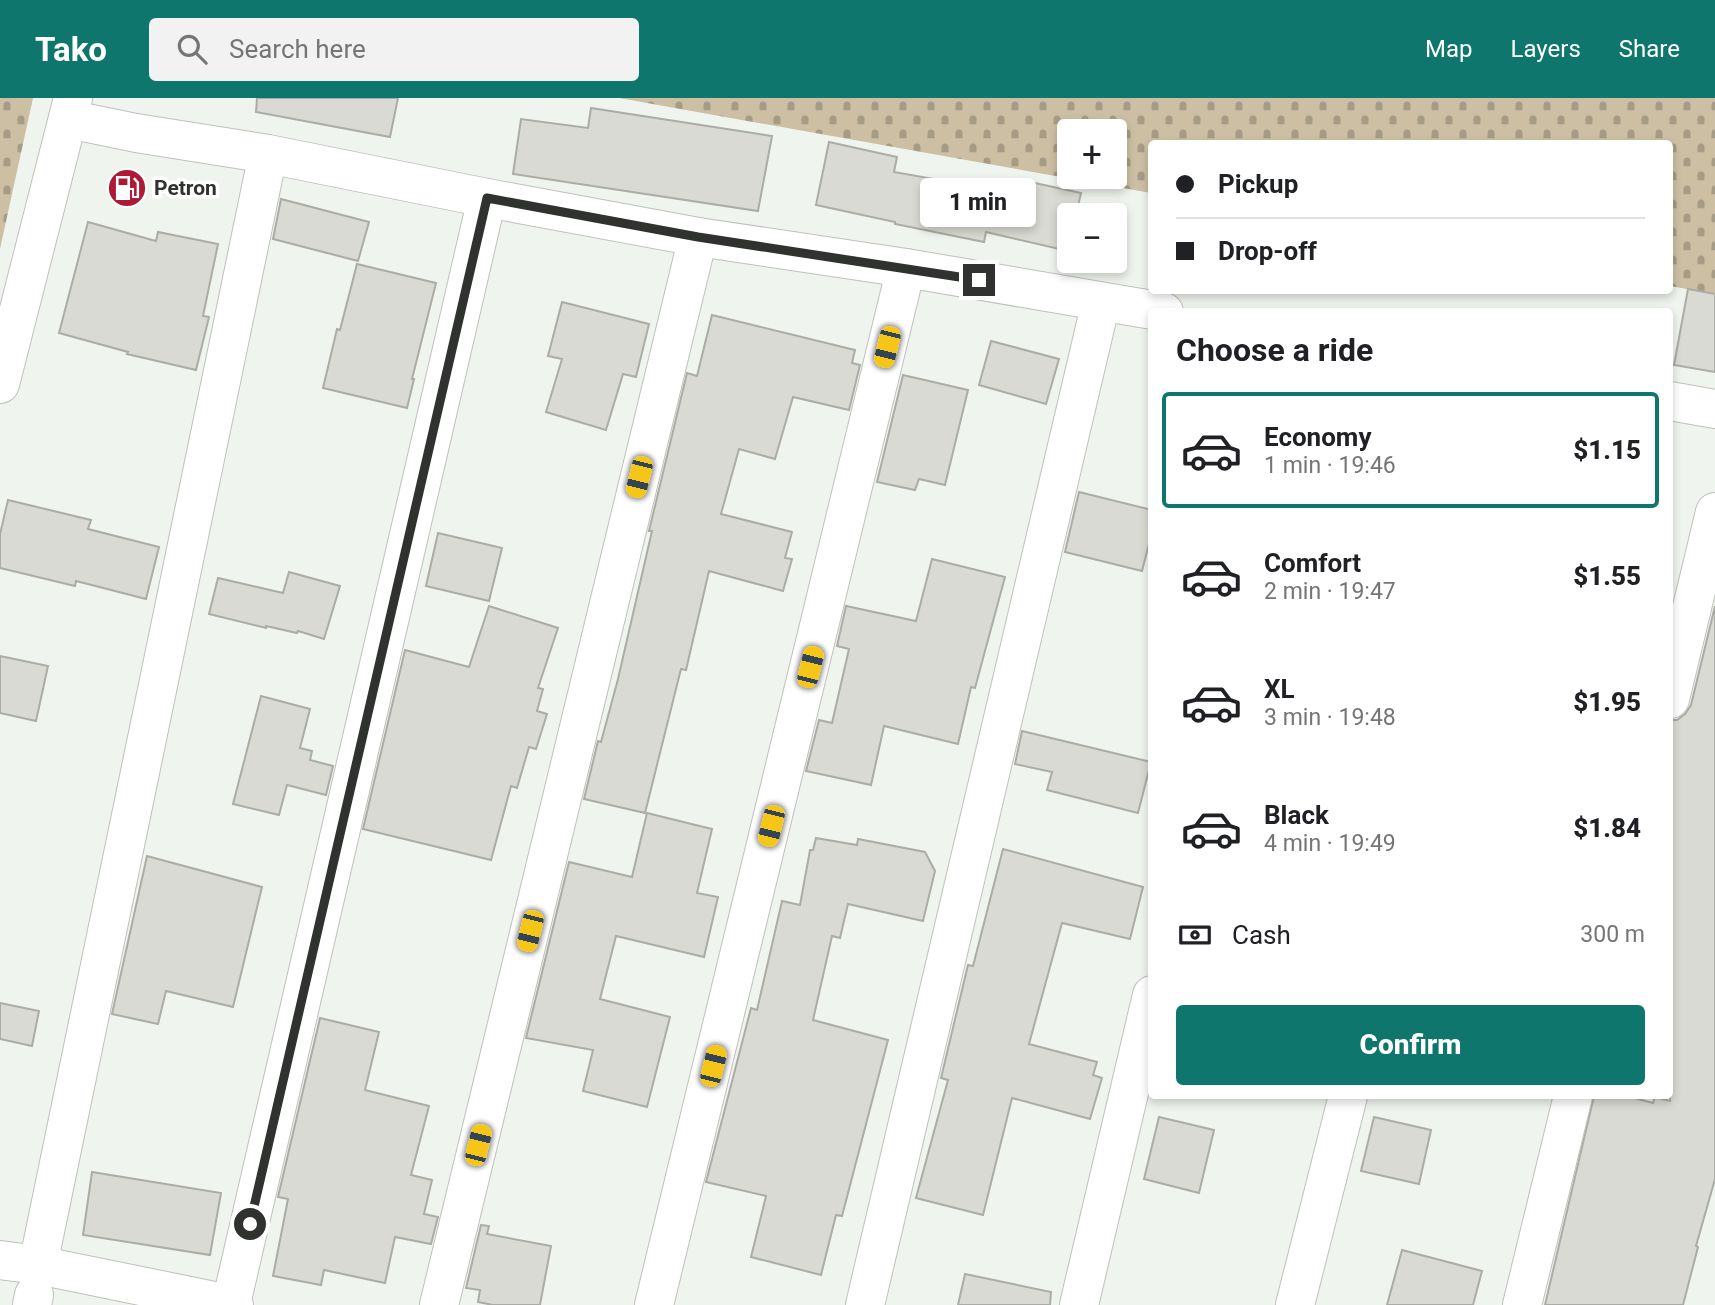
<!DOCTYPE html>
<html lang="en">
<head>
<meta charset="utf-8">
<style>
  body { margin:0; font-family:Roboto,sans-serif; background:#f2f2f2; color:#202124; height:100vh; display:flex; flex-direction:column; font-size:26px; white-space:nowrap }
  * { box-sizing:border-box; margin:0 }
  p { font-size:23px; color:#757577 }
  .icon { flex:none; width:38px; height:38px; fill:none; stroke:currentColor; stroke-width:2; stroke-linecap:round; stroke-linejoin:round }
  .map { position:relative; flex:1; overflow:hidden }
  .drawer { position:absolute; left:1148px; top:210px; width:525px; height:791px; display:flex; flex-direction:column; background:#fff; border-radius:7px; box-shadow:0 4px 10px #0003 }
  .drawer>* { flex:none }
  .hud { position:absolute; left:1148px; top:42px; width:525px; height:154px; border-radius:7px; box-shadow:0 4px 10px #0003; display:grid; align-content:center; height:154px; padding:0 28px; background:#fff }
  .controls { position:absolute; left:1057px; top:21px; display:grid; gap:14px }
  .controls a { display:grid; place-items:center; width:70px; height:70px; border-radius:7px; background:#fff; box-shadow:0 4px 10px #0003; font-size:35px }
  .end { position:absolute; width:32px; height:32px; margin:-16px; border:9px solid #30322f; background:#fff; box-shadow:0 0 0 4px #fff }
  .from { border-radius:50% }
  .bubble { position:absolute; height:49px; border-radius:7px; background:#fff; box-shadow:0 4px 10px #0003; font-size:23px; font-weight:800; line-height:49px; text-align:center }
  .car { position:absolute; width:21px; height:42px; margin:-21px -10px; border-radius:9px; box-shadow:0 0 5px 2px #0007; background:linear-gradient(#f5c518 24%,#345 0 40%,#f5c518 0 76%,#345 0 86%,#f5c518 0) }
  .hud b { display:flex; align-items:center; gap:24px; height:66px; font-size:26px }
  .hud b+b { border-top:2px solid #e0e0e0 }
  .hud i { width:18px; height:18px; background:#202124 }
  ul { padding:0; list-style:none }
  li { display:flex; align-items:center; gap:21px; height:116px; margin:0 14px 10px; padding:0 14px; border:4px solid transparent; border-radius:7px }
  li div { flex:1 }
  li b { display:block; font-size:26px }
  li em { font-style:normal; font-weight:800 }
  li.active { border-color:#0f766e }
  li>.icon { width:63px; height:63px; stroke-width:1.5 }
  h2 { padding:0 28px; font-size:32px; line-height:84px }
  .pay { display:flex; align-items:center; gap:18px; height:77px; padding:0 28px; font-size:26px }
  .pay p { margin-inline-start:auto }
  .button { display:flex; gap:14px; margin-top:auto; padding:14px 28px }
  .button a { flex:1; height:80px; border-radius:7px; background:#0f766e; color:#fff; font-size:28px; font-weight:800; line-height:80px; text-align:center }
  header { display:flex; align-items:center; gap:42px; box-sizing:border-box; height:98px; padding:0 35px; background:#0f766e; color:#fff }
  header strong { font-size:33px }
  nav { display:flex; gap:38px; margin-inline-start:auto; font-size:24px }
  .search { width:490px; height:63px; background:#f2f2f2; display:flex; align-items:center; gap:18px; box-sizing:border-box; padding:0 24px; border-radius:7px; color:#757577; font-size:26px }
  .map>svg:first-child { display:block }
  .cemetery { fill:url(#cemetery-stones); fill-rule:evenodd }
  .building { fill:#d9dad3; stroke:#acaca6; stroke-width:2 }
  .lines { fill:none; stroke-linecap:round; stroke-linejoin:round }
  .street-casing { stroke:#bec1bb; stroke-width:40 }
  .secondary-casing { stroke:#bec1bb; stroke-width:40 }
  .street { stroke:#fff; stroke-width:38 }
  .secondary { stroke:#fff; stroke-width:38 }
  .route { stroke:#30322f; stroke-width:9 }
  .labels { text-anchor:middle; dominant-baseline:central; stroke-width:7; stroke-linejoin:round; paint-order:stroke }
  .poi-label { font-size:21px; font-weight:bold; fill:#30322f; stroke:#fff; text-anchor:start }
</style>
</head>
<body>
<header>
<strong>Tako</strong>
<div class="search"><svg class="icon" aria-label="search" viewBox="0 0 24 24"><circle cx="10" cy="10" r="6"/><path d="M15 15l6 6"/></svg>Search here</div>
<nav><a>Map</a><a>Layers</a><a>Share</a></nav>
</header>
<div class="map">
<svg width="1715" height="1207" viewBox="0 0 1715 1207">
  <defs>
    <pattern id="cemetery-stones" width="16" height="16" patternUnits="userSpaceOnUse" patternTransform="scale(1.75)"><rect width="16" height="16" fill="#ccbfa4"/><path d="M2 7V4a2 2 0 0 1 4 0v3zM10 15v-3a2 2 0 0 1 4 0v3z" fill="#a69c86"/></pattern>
  </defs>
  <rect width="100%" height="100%" fill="#f0f4ee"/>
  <!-- cemetery -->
  <g class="cemetery">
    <path d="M0,0H33L0,151Z"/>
    <path d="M619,0H1715V196L1670,188V46H1152L1151,95ZM1069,33H1115V79H1069Z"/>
  </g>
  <!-- building -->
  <g class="building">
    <path d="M257,0H398L390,39L256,14Z"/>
    <path d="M591,10L772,38L758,113L513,76L521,21L588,30Z"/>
    <path d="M829,44L897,59L894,74L945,83V85L1017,98L1021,82L1081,95L1076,117H1069L1068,153L986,134L984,144L895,126V124L816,107Z"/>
    <path d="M281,101L369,124L358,163L273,141Z"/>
    <path d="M88,124L156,143L158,134L218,146L203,218L209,219L196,272L127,256L128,254L59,235Z"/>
    <path d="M357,166L436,185L412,281H414L407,310L323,290L337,231L340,232Z"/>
    <path d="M1688,191L1715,196V274L1674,267Z"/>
    <path d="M562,204L649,226L636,279L623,276L606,332L546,314L562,261L548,258Z"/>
    <path d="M712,217L855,252L852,265L860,267L849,312L793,299L775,361L739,351L721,416L792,434L785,460L792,461L783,493L709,473L686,572L681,571L645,715L584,701L598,643L601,644L618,581L652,433H649L687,275L697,278Z"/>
    <path d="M991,243L1059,261L1046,306L979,287Z"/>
    <path d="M903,277L968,292L945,387L919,381L915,392L877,384Z"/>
    <path d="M1079,394L1152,412V434L1142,473L1065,454Z"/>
    <path d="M8,402L91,422L88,431L159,449L146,501L76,483L75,488L0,470V436Z"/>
    <path d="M438,435L502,450L489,503L426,488Z"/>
    <path d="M932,461L1005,479L975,590L971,589L958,646L884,628L871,687L806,673L819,622L832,625L849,551L837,548L846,508L916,523Z"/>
    <path d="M289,474L340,488L324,541L298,533L297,535L266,528V530L209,516L218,480L283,495Z"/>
    <path d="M489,508L558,530L538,590L543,591L537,613L547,616L536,651L529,649L517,690L511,688L491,762L363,731L405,552L469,569Z"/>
    <path d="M1715,508V1081L1696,1148L1698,1149L1683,1207H1545L1594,998H1627L1653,1005L1655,999L1670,1003V622H1677L1685,616L1691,607Z"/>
    <path d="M0,558L48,568L36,623L0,615Z"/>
    <path d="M261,598L310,611L300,650L312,653L310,662L333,668L326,697L287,687L279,717L233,706Z"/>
    <path d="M1022,633L1151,664L1138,715L1047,692L1052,674L1015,666Z"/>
    <path d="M647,715L712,731L697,795L718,799L704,859L616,838L600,901L670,919L647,1009L583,993L593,952L526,940L569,764L632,779Z"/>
    <path d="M816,740L857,747L858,741L925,754L935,773L923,823L848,806L840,840L832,838L813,922L888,942L842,1118L836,1117L821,1177L751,1159L766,1098L706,1084L751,910L757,912L782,803L800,807L810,752H813Z"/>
    <path d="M1003,751L1143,789L1130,841L1062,825L1029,946L1097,964L1093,977L1102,980L1090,1021L1012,1000L983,1117L916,1100L948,982L941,980L968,867L973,868Z"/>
    <path d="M147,758L262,789L233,909L166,893L158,926L112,916Z"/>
    <path d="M0,905L39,913L32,948L0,941Z"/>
    <path d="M320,920L379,934L365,992L429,1008L411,1077L432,1082L424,1116L438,1119L431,1146L395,1139L385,1185L324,1172L321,1187L273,1178L288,1101L278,1099Z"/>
    <path d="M1159,1019L1214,1032L1199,1095L1144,1081Z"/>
    <path d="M1374,1019L1431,1032L1419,1086L1361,1073Z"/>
    <path d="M92,1074L221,1095L210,1157L83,1137Z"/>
    <path d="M481,1127L489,1128L487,1136L551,1148L540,1207H493L478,1204L480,1192L466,1190Z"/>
    <path d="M1402,1152L1482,1173L1473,1207H1387Z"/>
    <path d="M965,1176L1051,1194L1050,1207H958Z"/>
  </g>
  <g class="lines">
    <!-- street casing -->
    <g class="street-casing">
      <g id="street">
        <path d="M68,21L136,35L268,56L487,100L698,139L906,170L1164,214"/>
        <path d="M1670,303L1715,311"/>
        <path d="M1670,601L1715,414"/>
        <path d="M0,1162L38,1167L234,1207"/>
        <path d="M38,1167L268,56"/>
        <path d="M231,1206L487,100"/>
        <path d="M32,1207L34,1197"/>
        <path d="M439,1207L698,139"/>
        <path d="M654,1207L906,170"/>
        <path d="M865,1207L1101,204"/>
        <path d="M1079,1207L1152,897"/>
        <path d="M1295,1207L1348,998"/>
        <path d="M1522,1207L1573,998"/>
      </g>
    </g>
    <!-- secondary casing -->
    <g class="secondary-casing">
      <path id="secondary" d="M0,286L73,0"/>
    </g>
    <!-- street -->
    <use href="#street" class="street"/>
    <!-- secondary -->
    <use href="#secondary" class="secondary"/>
  </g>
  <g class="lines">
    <!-- route -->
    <path class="route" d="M250,1126L487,100L698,139L979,182"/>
  </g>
  <!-- icons -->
  <defs>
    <g id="fuel-disc" transform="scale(2.0125)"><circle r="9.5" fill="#ae1a35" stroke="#fff"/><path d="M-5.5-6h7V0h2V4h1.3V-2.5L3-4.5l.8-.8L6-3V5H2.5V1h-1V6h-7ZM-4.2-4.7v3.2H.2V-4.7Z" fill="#fff"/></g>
  </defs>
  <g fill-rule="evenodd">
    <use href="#fuel-disc" x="127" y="90"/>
  </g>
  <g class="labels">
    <!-- poi labels -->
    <g class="poi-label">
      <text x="154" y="90">Petron</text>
    </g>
  </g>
</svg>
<div class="controls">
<a>+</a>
<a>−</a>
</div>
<i class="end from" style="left:250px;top:1126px"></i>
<i class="end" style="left:979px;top:182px"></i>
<div class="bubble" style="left:920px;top:80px;width:116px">1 min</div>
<i class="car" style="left:887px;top:249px;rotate:194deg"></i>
<i class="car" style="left:639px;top:379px;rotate:194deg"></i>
<i class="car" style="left:810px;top:569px;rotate:14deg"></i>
<i class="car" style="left:771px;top:728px;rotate:194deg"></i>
<i class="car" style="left:530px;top:833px;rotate:194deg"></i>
<i class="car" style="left:713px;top:968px;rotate:14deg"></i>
<i class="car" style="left:478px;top:1047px;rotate:14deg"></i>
<div class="hud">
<b><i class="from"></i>Pickup</b>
<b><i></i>Drop-off</b>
</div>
<section class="drawer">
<h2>Choose a ride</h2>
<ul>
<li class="active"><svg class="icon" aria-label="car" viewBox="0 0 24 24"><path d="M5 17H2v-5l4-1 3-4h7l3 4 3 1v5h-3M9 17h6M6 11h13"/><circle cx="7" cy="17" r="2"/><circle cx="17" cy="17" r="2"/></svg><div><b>Economy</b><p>1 min · 19:46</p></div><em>$1.15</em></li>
<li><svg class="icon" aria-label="car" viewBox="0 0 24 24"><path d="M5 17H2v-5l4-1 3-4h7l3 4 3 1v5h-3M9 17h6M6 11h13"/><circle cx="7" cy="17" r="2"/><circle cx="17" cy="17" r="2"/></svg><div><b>Comfort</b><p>2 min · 19:47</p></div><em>$1.55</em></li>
<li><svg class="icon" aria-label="car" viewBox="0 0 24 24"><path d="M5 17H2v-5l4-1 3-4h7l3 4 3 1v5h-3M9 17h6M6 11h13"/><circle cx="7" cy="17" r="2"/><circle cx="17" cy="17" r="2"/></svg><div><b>XL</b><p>3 min · 19:48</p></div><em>$1.95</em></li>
<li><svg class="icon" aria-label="car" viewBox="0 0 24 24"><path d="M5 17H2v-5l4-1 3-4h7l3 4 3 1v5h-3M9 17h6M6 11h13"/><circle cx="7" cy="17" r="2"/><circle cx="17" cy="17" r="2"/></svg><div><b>Black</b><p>4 min · 19:49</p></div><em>$1.84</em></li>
</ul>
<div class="pay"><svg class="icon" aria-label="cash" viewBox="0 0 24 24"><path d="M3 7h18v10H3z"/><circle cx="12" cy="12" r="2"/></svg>Cash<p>300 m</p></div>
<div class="button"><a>Confirm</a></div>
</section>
</div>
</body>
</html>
